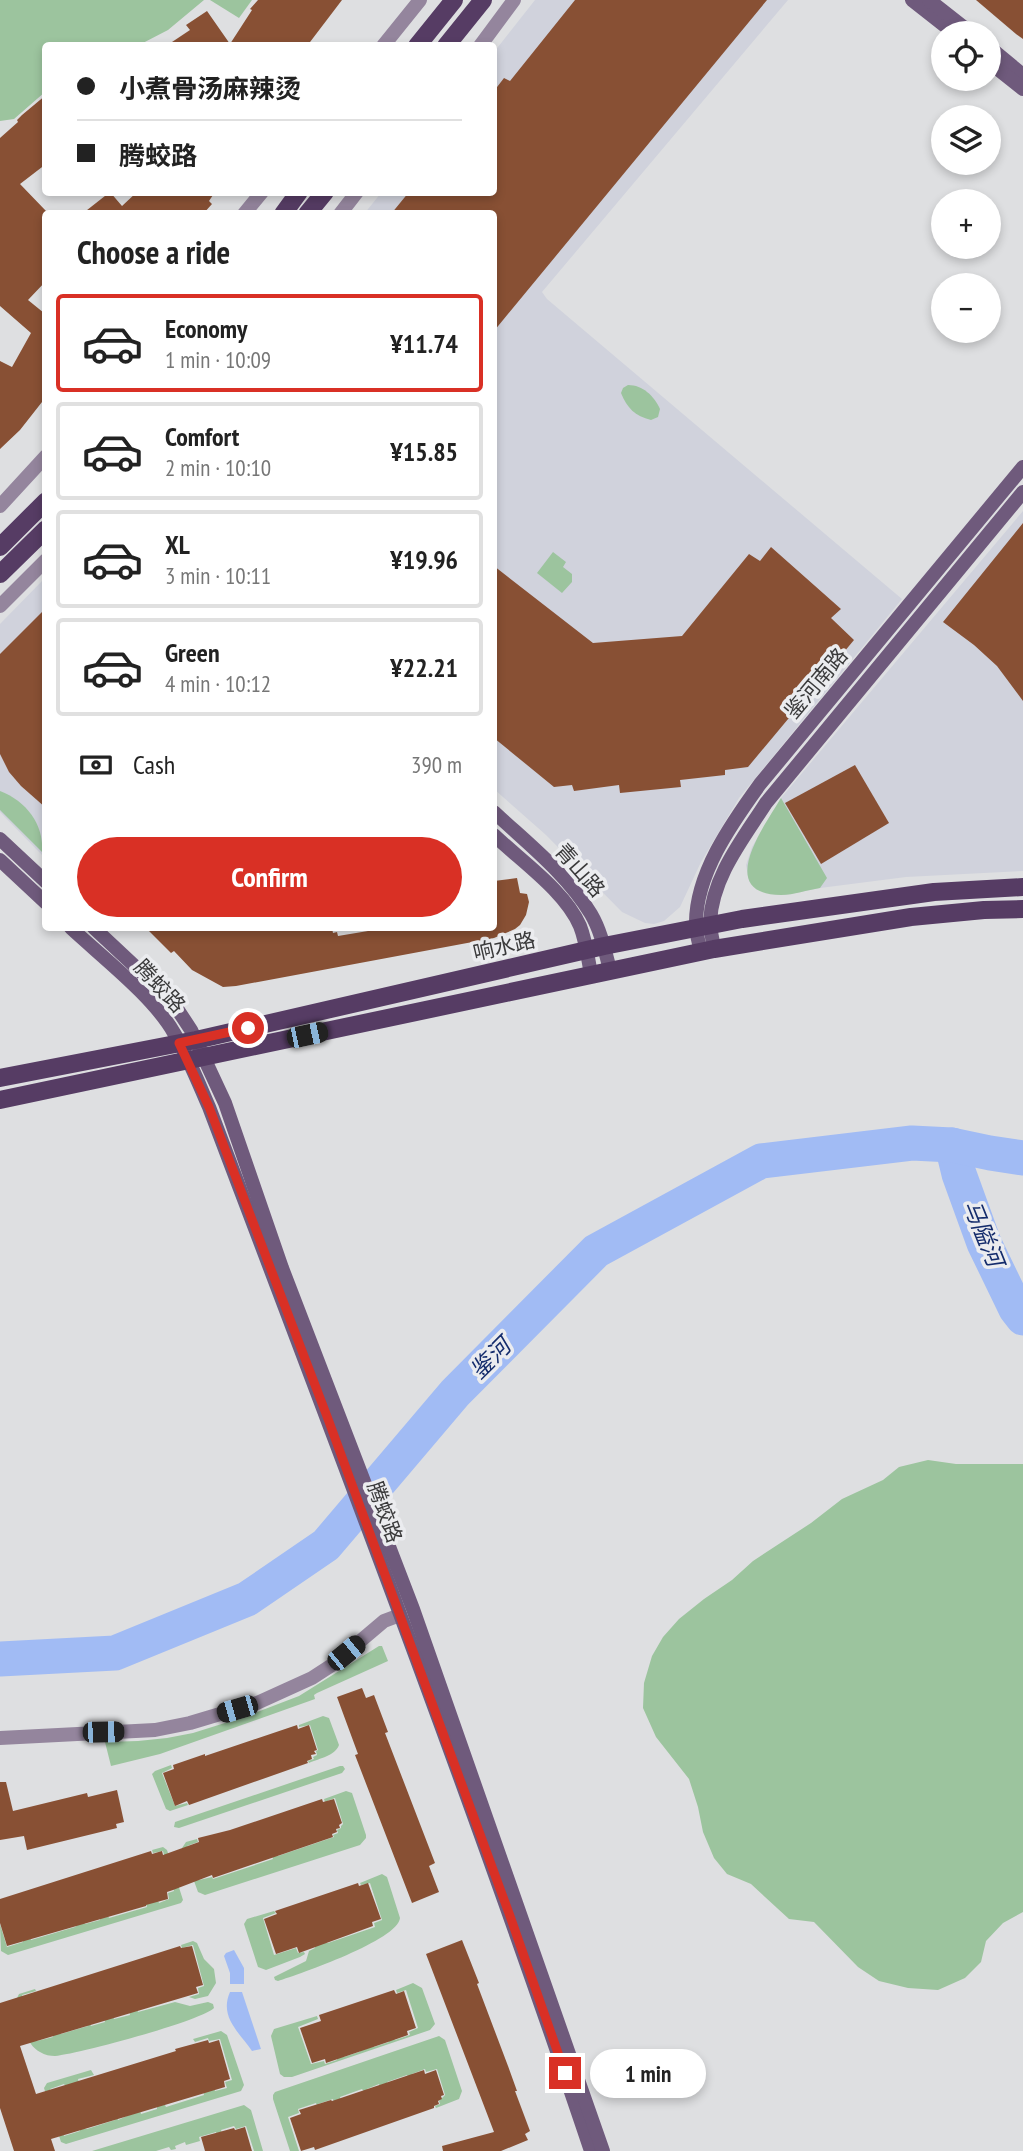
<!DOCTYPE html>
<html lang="en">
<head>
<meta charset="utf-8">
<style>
  body { margin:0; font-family:"PT Sans Narrow","Noto Sans SC",sans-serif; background:#f6f6f6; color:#222; height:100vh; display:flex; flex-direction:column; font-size:26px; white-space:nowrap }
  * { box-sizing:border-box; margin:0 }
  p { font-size:23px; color:#767676 }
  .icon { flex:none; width:38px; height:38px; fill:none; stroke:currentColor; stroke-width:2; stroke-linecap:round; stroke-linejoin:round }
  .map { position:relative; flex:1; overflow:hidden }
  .sheet { position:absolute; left:42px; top:210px; width:455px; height:721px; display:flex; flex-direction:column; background:#fff; border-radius:7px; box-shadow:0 4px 10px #0003 }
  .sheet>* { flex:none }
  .guide { position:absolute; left:42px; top:42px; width:455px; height:154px; border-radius:7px; box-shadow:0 4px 10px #0003; display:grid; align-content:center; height:154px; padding:0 35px; background:#fff }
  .tools { position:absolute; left:931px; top:21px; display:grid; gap:14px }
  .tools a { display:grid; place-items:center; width:70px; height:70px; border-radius:50%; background:#fff; box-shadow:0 4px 10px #0003; font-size:35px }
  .end { position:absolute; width:32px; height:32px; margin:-16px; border:9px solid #d93025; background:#fff; box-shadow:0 0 0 4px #fff }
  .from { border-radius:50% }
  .bubble { position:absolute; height:49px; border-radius:24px; background:#fff; box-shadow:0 4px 10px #0003; font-size:23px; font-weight:800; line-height:49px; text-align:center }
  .car { position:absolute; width:21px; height:42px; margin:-21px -10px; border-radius:9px; box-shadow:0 0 5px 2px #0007; background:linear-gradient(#222 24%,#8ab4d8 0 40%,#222 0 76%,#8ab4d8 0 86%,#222 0) }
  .guide b { display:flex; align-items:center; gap:24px; height:66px; font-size:26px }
  .guide b+b { border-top:2px solid #e0e0e0 }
  .guide i { width:18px; height:18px; background:#222 }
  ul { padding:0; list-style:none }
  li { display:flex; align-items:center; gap:21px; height:98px; margin:0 14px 10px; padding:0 21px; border:4px solid #e0e0e0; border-radius:7px }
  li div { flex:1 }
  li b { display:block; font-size:26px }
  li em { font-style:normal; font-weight:800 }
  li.current { border-color:#d93025 }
  li>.icon { width:63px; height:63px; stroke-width:1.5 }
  h2 { padding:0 35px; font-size:32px; line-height:84px }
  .pay { display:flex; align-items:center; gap:18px; height:77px; padding:0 35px; font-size:26px }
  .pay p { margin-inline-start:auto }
  .action { display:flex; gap:14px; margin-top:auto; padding:14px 35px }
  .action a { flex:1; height:80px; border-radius:42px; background:#d93025; color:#fff; font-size:28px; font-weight:800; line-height:80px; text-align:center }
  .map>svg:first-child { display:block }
  .built { fill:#d0d2dc }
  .green { fill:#9cc49e }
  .water { fill:#a1bbf4 }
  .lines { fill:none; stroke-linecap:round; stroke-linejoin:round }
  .river { stroke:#a1bbf4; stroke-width:35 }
  .building { fill:#885034 }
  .street { stroke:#94859d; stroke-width:14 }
  .secondary { stroke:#6f5a7c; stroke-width:14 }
  .primary { stroke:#563c64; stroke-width:18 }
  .route { stroke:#d93025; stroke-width:9 }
  .labels { text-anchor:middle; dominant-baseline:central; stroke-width:7; stroke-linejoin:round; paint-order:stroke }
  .street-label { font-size:21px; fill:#3a3a3b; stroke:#ebecef }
  .water-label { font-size:23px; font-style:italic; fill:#142c6c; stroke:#ebecef }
</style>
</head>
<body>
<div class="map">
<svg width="1023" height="2151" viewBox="0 0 1023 2151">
  <rect width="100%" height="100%" fill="#dedfe1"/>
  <!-- built -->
  <g class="built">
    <path d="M535,0H788L542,292L547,299L902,599L739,798L701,862L680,907L664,921L654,924L645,923L622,912L546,835L494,789V214H364L381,193L494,192V52Z"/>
    <path d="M1023,511V871L906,877L820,888L785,895L772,894L757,889L749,881L746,865L752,847L781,798Z"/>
    <path d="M45,578V858L0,812V624Z"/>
  </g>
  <!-- green -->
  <g class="green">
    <path d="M0,0H204L168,30L139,45L46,46L45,92L14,119L0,121Z"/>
    <path d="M210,0H252L239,18Z"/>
    <path d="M628,385C643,385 654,396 660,409L658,417L651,420C635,416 627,408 621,393L623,388Z"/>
    <path d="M553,552L566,562L563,567L572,574V582L562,593L537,573Z"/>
    <path d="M0,791C26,801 44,824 42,852L0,810Z"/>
    <path d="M781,798L827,878L820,888C807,890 794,895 781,895C714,894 765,825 781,798Z"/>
    <path d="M928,1460L956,1464H1023V1912L1003,1923L986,1941L981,1962L965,1978L938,1990L908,1988L879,1981L858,1967L814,1922L789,1919L751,1884L727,1874L714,1858L703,1832L698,1807L689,1779L656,1737L643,1708L644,1683L652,1656L663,1637L679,1619L704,1599L732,1580L753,1561L811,1523L842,1499L883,1480L899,1467Z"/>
    <path d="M379,1646H382L388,1661L317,1693L314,1695L315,1699L160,1754L111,1766L105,1742L138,1741L167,1738L193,1733L244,1717L299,1696Z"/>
    <path d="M323,1716L329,1718L339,1745C335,1756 320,1758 309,1763L308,1761L314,1759L313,1757L317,1755L316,1751L318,1750L310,1725L299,1727V1725Z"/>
    <path d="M171,1765L172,1768L162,1773L175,1806L187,1803L188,1805L170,1811L166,1809L152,1774L155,1771Z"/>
    <path d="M340,1766H343L345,1769L342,1773L179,1828L174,1827L175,1822Z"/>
    <path d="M346,1791L352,1793L366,1835V1838L360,1845L205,1895L198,1892L182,1848L186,1842L197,1839L198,1842L187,1846L199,1880L212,1877L213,1879L273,1859L271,1853L276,1852L278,1856L334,1837L333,1835L338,1833L337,1830L341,1828V1826L343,1824L335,1798L325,1802L324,1799Z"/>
    <path d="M163,1847L167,1850L183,1900L181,1903L8,1955L1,1951L0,1924L7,1947L23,1942V1939L30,1937L31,1940L75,1927L83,1921L85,1924L100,1920V1916L107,1913L109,1918L147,1907L145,1901L157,1898L159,1903L169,1899L168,1893L174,1891L163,1851L153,1853L152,1850Z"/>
    <path d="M382,1874L387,1877L400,1918C398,1940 300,1974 278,1981L275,1980L274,1977L306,1961L309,1951L315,1948L314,1943H328L375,1927L374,1923L382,1920L370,1883L361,1885L360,1883Z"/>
    <path d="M274,1911L276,1913L263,1918L274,1955L296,1948L298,1953L304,1952L305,1954L300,1957L266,1970L258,1967L244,1924L247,1919Z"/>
    <path d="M193,1941L197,1943L204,1959L214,1969L216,1983L208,1996L195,1999L189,1997L199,1994L198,1988L204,1986L193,1945L182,1948L181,1945Z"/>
    <path d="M413,1983L422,1988L435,2024L430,2030L292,2077H284L280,2074L271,2036L274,2029L317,2016L318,2019L298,2027L311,2064L324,2061L325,2064L337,2060V2057L342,2055L344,2057L359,2052L372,2044L374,2047L389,2042L388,2039L393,2038L395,2040L410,2035L409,2032L418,2028L406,1990L397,1993L396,1990Z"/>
    <path d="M35,1989L36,1991L22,1995L37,2041L53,2037L52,2034L59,2032L61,2034L88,2026L87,2023L89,2022L91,2026L105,2022L104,2018L113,2016L114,2019L130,2015L129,2010L137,2008L138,2012L175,2002L190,2006L208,2002L213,2004L214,2008C201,2021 78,2054 55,2056C50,2056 45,2055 40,2052C24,2044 21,2016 16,2000L19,1994Z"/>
    <path d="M221,2031L227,2035L244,2085L241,2091L66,2144L61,2142L44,2088L47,2083L91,2070L94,2075L78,2079L79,2083L66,2087L64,2084L50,2089L64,2136L80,2131V2128L87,2129L115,2120L117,2116L118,2120L140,2110L141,2114L157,2109V2104L164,2103L166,2107L204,2095L203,2090L214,2087L215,2091L227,2088L225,2082L232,2080L220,2039L209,2041L208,2038L195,2042L193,2039Z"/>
    <path d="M439,2036L445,2040L462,2091L459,2099L436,2108L435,2106L440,2104L439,2101L445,2095L437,2069L426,2072L425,2069L412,2074L413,2077L409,2078L407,2075L387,2082L388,2085L380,2087L379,2084L367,2089L368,2092L365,2093L362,2089L340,2097L341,2100L334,2103L333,2099L318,2104V2108L316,2103L298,2109L299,2113L288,2117L299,2151H290L273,2099V2095L275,2092Z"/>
    <path d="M244,2105L251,2110L263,2151H254L246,2126L236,2129L234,2126L221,2130L222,2133L217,2135L216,2132L199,2137L200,2141L186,2145L185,2142L175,2146L176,2149L171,2150L169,2147L156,2151H92Z"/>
  </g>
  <!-- water -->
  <g class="water">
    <path d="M234,1950L244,1968V1984H230V1973L224,1956L226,1953Z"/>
    <path d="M230,1992H242L261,2049L252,2051C239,2032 219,2017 230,1992Z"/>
  </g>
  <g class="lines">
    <!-- river -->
    <g class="river">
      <path d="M952,1145L959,1174L984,1243L1016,1309L1023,1318"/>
      <path d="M0,1659L115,1653L247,1599L326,1545L455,1393L596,1251L761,1161L912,1143L952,1145L990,1153L1023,1158"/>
    </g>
  </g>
  <!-- building -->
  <g class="building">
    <path d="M258,0H342L307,46H166L190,30L186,25L207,11L230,44L252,10L250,9Z"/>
    <path d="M575,0H767L494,331V214H391L409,192H494V91L504,78L510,81Z"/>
    <path d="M976,0H1023V39L1016,34Z"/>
    <path d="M46,95V164L20,184L46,211V281L28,300L44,313L46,309V395L42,402L20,430L0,449V361L12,367L31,333L0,306V138L18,122L17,120L22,115Z"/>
    <path d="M110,192L122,206L137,192H215L209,201L212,204L203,214H82Z"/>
    <path d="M1023,523V701L997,666L974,645L943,622Z"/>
    <path d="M771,547L841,609L831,618L854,640L748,767L725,770V775L680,780L681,787L620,793L619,785L574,791L572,785L554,787L494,738V566L593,643L682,636L749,554L760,561Z"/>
    <path d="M46,608V808L21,786L9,772L0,754V654Z"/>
    <path d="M855,765L889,823L821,864L785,803Z"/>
    <path d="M517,878L520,893L527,894L529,902L526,915L520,925L515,929L494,938L236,986L223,987L192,970L174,951L171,953L146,928H332L333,933L337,932L338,936L386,928H494V881Z"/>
    <path d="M362,1688L366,1698L374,1695L388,1732L385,1733L435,1863L429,1866L439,1892L412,1903L355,1755L358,1754L337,1697Z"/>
    <path d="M297,1725L298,1729L309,1725L317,1750L314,1751L316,1754L311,1755L312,1759L307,1761L308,1763L189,1805L187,1801L175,1806L163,1773L174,1769L173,1765L205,1754V1756Z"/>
    <path d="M0,1782H6L13,1811L87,1793L88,1797L117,1790L124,1822L116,1824L117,1828L27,1850L24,1836L0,1840Z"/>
    <path d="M322,1799L323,1802L334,1799L342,1823L339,1825L340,1828L336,1829L337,1832L332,1834L333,1837L213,1878L212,1875L173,1890L167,1892L168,1899L146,1905V1906L7,1946L0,1923V1899L151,1851L152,1854L162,1851L163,1855L199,1842L198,1838L230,1830Z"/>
    <path d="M358,1883L359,1886L368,1883L381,1919L372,1922L373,1926L299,1953L297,1947L276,1954L264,1919L277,1914L275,1911Z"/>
    <path d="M462,1940L479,1983L477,1984L508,2066L517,2091H515L530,2131L525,2134L528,2140L501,2151H443L442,2146L494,2132L426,1954Z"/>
    <path d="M180,1946L181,1948L192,1946L203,1985L196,1987L198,1993L20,2046L36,2094L176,2051L175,2049L208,2040L209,2043L219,2040L230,2079L224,2081L225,2087L51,2139L55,2151H14L0,2108V2003Z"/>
    <path d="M394,1990L396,1994L404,1991L416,2028L407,2031L408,2035L388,2042L326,2063L325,2059L312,2063L300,2028L321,2021L319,2015Z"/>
    <path d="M424,2070L425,2074L436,2070L444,2095L441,2096L442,2099L438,2101L439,2104L434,2106V2108L315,2150L314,2147L301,2151L290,2118L301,2114L299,2110L331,2100L332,2101Z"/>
    <path d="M245,2127L252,2151H205L201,2137L234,2128L235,2130Z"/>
  </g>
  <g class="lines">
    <!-- street -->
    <g class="street">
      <path d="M383,46L420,0"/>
      <path d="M480,46L514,0"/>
      <path d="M244,214L262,192"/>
      <path d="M340,214L357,192"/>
      <path d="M0,506L46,456"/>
      <path d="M0,606L46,560"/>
      <path d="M0,1738L155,1730L190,1723L257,1703L312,1678L332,1665L384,1621L400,1615"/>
    </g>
    <!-- secondary -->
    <g class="secondary">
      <path d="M912,0L954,33"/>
      <path d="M929,0L971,33"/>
      <path d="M989,47L1023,75"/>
      <path d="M989,62L1023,89"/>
      <path d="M494,812C527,843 567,874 591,914C601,931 605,951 610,970"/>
      <path d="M494,835C521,861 565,891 580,926C586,941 588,959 591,974"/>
      <path d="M0,839L46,882"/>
      <path d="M0,860L46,903"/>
      <path d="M71,928C102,957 154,997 174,1033C188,1056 198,1082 209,1107C340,1453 473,1800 591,2151"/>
      <path d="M94,928L172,1001L191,1030L225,1103L282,1268L413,1609L603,2151"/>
      <path d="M714,949C713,940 710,931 710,922C712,877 743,839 766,803L1023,492"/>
      <path d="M701,952C699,943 696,934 696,925C695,875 731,824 760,784L1023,467"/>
    </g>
    <!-- primary -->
    <g class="primary">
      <path d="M417,46L454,0"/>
      <path d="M446,46L483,0"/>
      <path d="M283,214L299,192"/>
      <path d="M307,214L325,192"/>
      <path d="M0,547L46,501"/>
      <path d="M0,574L46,529"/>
      <path d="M0,1078L196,1040L604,946L742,919L934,892L1023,887"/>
      <path d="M0,1100L714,949L911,917L984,910L1023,909"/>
    </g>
  </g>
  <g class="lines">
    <!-- route -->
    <path class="route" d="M248,1028L179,1043L209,1107L328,1419L510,1916L565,2073"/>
  </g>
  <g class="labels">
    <!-- street labels -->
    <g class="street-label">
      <text transform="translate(816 683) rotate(-50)">鉴河南路</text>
      <text transform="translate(580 870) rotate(49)">青山路</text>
      <text transform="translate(504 946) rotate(-13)">响水路</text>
      <text transform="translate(160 986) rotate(47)">腾蛟路</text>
      <text transform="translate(385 1512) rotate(70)">腾蛟路</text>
    </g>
    <!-- water labels -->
    <g class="water-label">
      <text transform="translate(984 1233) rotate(68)">马隘河</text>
      <text transform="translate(490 1358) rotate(-45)">鉴河</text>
    </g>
  </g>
</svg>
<div class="tools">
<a><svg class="icon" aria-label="locate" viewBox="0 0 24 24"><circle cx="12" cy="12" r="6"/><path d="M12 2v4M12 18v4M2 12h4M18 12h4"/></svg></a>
<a><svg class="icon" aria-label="layers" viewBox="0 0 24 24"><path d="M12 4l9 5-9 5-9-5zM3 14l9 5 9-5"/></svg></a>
<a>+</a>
<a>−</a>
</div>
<i class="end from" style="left:248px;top:1028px"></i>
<i class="end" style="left:565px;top:2073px"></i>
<div class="bubble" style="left:590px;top:2049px;width:116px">1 min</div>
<i class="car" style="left:307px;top:1035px;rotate:78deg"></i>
<i class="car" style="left:346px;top:1653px;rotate:51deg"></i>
<i class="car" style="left:237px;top:1709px;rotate:254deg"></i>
<i class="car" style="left:103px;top:1732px;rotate:89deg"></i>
<div class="guide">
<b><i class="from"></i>小煮骨汤麻辣烫</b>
<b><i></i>腾蛟路</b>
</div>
<section class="sheet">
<h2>Choose a ride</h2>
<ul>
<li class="current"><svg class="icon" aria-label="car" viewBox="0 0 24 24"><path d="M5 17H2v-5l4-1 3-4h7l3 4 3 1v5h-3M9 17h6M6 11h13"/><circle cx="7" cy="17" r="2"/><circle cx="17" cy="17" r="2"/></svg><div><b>Economy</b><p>1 min · 10:09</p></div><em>¥11.74</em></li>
<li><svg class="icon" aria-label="car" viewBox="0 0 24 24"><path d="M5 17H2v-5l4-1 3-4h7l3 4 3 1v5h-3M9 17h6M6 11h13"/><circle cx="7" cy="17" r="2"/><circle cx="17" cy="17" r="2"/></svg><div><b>Comfort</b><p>2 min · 10:10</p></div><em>¥15.85</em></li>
<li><svg class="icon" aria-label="car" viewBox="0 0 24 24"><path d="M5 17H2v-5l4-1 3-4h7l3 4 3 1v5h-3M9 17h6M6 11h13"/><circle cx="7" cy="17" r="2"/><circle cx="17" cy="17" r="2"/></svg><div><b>XL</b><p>3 min · 10:11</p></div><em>¥19.96</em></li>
<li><svg class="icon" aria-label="car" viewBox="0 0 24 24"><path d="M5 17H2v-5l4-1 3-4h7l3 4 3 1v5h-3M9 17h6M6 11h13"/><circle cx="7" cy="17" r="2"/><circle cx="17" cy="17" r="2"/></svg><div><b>Green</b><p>4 min · 10:12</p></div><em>¥22.21</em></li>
</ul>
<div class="pay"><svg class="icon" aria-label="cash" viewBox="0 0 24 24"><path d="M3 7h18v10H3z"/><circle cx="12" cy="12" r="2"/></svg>Cash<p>390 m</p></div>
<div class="action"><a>Confirm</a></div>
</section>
</div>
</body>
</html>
